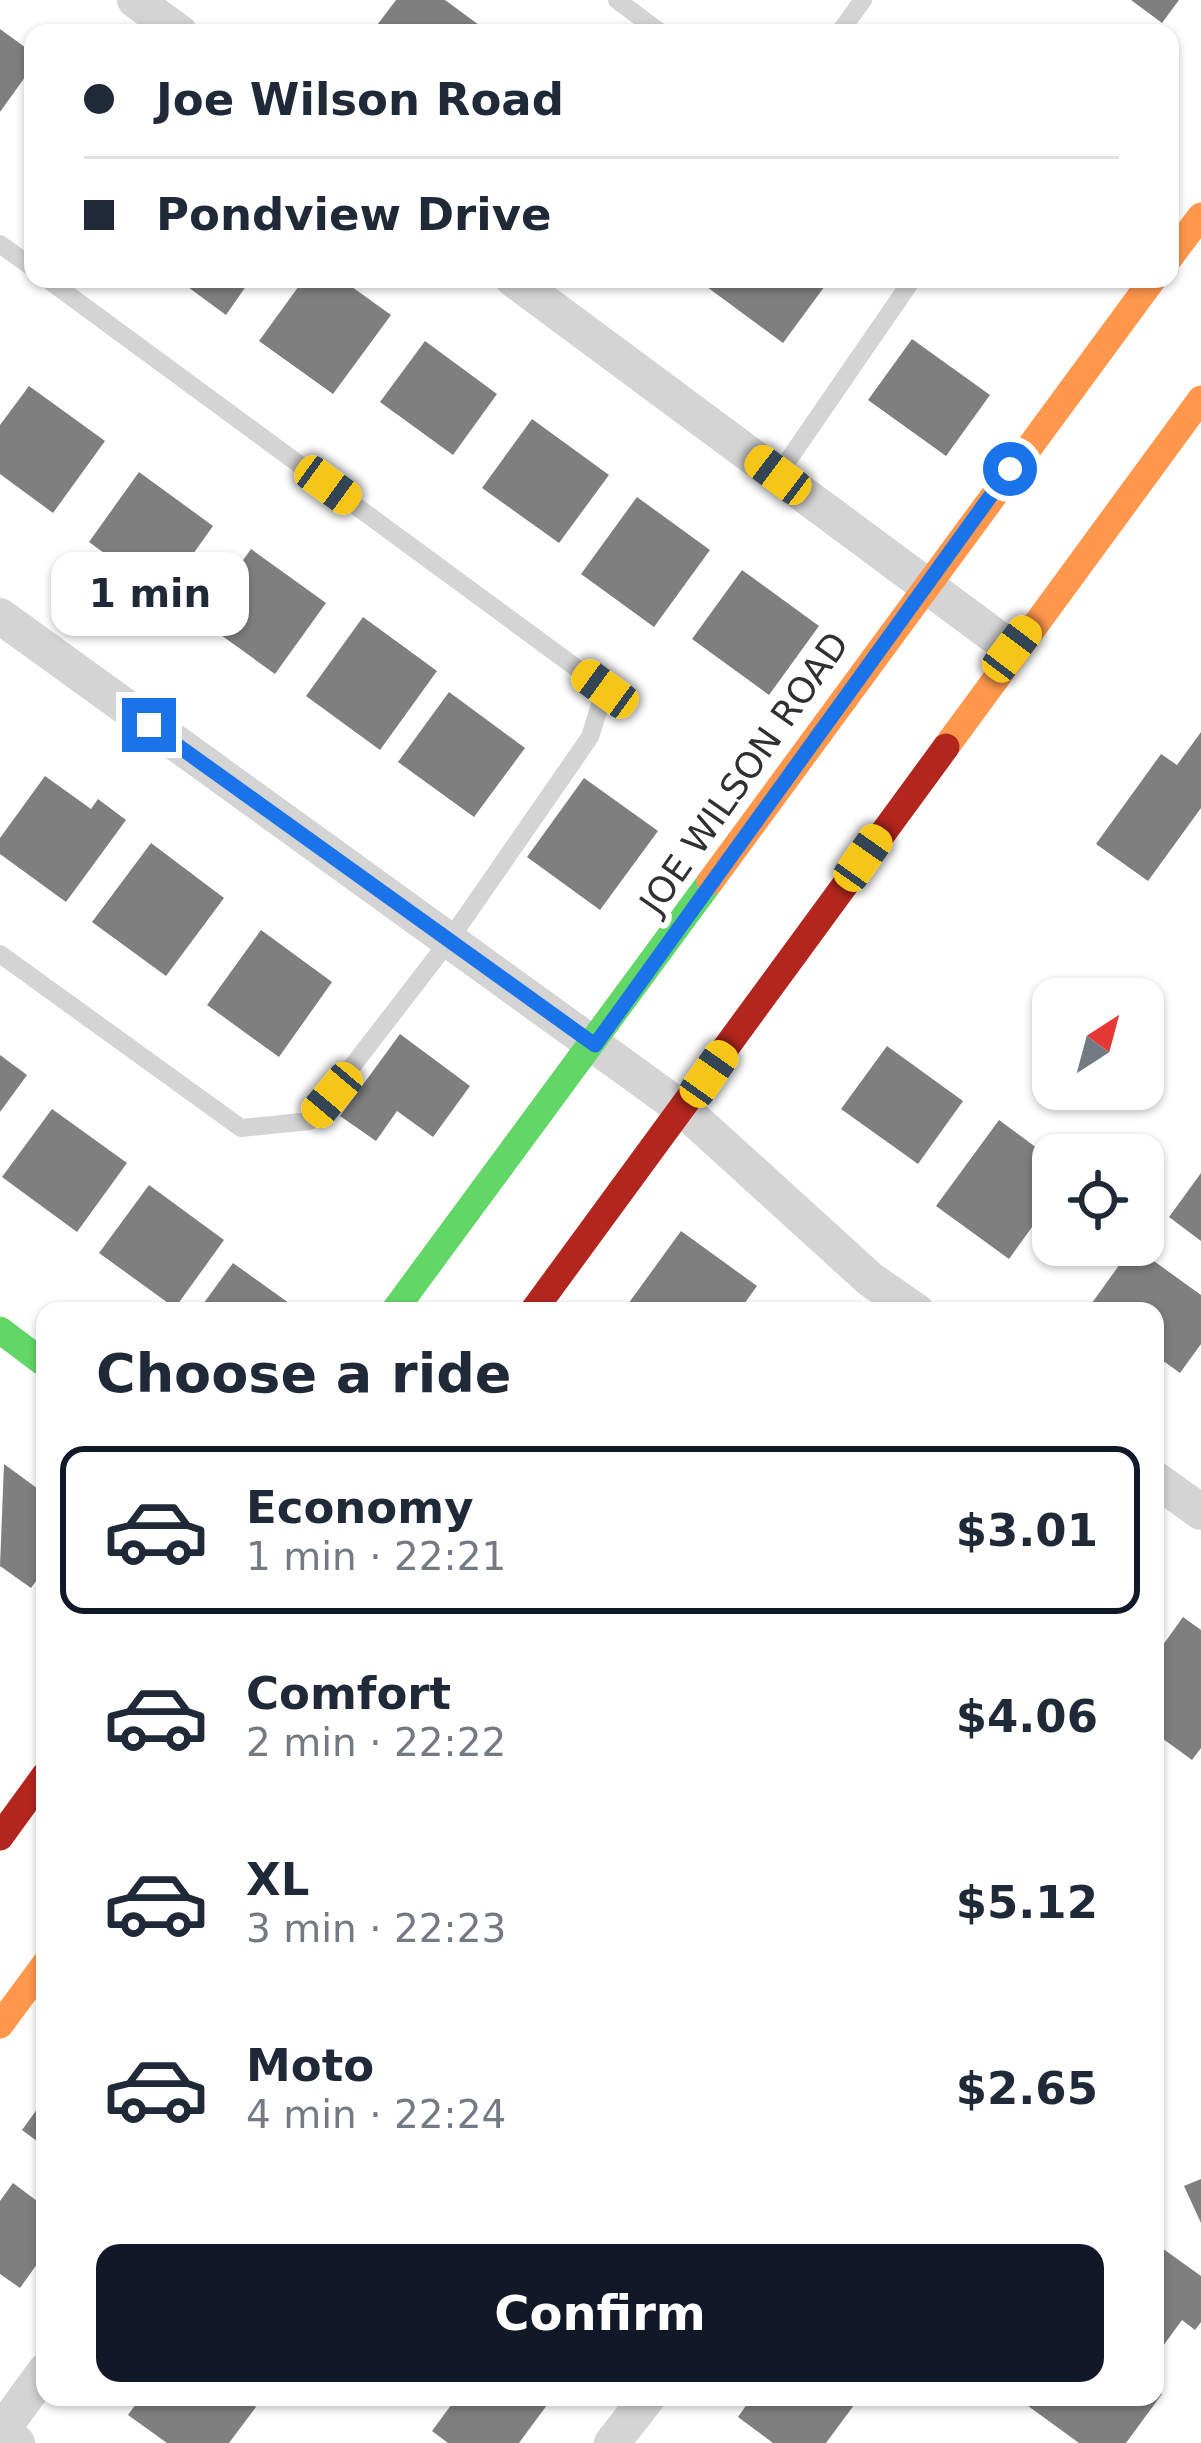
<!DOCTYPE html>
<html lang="en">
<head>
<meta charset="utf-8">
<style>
  body { margin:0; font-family:"DejaVu Sans",sans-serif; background:#f2f2f3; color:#1f2937; height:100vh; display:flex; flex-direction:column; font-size:45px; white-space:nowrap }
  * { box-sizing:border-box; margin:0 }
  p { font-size:39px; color:#747a83 }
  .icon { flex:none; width:66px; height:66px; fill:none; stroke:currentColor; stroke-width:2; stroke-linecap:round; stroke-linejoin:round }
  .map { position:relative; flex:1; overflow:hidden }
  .details { position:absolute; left:36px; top:1302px; width:1128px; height:1104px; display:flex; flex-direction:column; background:#fff; border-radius:24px; box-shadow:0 3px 9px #0004 }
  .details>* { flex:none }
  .guide { position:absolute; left:24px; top:24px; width:1155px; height:264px; border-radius:24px; box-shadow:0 3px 9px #0004; display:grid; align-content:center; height:264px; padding:0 60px; background:#fff }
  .needle { width:78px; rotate:36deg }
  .tools { position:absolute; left:1032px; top:978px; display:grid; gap:24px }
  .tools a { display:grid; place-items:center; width:132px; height:132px; border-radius:24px; background:#fff; box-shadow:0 3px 9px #0004; font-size:60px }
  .end { position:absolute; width:54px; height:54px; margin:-27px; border:15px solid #1a73e8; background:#fff; box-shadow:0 0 0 6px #fff }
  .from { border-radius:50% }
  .bubble { position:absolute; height:84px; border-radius:24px; background:#fff; box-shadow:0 3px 9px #0004; font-size:39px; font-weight:700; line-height:84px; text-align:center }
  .car { position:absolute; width:36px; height:72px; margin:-36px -18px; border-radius:15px; box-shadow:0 0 9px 3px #0007; background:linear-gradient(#f5c518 24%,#345 0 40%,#f5c518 0 76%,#345 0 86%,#f5c518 0) }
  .guide b { display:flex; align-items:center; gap:42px; height:114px; font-size:45px }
  .guide b+b { border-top:3px solid #e0e1e3 }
  .guide i { width:30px; height:30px; background:#1f2937 }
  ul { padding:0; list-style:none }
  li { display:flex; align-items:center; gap:36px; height:168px; margin:0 24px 18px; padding:0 36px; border:6px solid transparent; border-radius:24px }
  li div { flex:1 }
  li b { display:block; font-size:45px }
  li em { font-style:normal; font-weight:700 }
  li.current { border-color:#111827 }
  li>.icon { width:108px; height:108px; stroke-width:1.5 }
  h2 { padding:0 60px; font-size:54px; line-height:144px }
  .action { display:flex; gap:24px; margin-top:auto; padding:24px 60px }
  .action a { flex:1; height:138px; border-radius:24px; background:#111827; color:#fff; font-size:48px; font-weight:700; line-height:138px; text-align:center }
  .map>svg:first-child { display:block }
  .building { fill:#7f7f7f }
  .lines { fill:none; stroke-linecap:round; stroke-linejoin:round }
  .lane { stroke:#d4d4d4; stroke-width:18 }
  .street { stroke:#d4d4d4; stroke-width:36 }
  .fast { stroke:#63d668; stroke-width:27 }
  .slow { stroke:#ff974d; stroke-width:27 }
  .jam { stroke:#b3261e; stroke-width:27 }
  .route { stroke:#1a73e8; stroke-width:15 }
  .labels { text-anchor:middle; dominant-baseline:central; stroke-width:12; stroke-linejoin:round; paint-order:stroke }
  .street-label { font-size:36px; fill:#303030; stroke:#fff }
</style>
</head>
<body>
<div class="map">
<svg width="1201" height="2443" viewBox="0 0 1201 2443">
  <rect width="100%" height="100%" fill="#fff"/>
  <!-- building -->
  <g class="building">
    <path d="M396,0H445L490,33H371Z"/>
    <path d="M1131,0H1179L1162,23Z"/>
    <path d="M0,29L33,53V66L0,112Z"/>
    <path d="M177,279H251L226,315Z"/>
    <path d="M304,279H341L391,315L333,394L259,341Z"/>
    <path d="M713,279H830L783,343L707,287Z"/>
    <path d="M912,339L990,395L946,456L868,400Z"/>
    <path d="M425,341L497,394L453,455L380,402Z"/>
    <path d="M29,386L105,441L53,513L0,474V425Z"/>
    <path d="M532,419L609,475L559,543L482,488Z"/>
    <path d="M139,472L213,526L163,596L89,542Z"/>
    <path d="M637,497L710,550L654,627L581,574Z"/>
    <path d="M251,549L326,603L275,674L200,620Z"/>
    <path d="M742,570L819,626L769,695L692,639Z"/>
    <path d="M363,617L437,671L380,750L306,696Z"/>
    <path d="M449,692L525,748L474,817L398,762Z"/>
    <path d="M1201,732V808L1148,881L1096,844L1161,754L1177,765Z"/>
    <path d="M45,776L91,809L98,799L126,820L66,902L0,854V838Z"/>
    <path d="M584,778L658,831L600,910L527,857Z"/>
    <path d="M151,843L224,898L166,976L92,922Z"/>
    <path d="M261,930L332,982L279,1057L207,1005Z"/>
    <path d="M400,1034L470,1086L433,1137L397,1111L376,1141L340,1116Z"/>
    <path d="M887,1046L963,1101L918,1164L841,1109Z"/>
    <path d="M0,1055L27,1075L0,1112Z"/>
    <path d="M52,1109L127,1163L77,1232L2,1177Z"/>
    <path d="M999,1120L1053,1160V1198L1009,1259L936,1206Z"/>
    <path d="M1201,1173V1241L1169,1217Z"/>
    <path d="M149,1185L224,1240L175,1308L99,1253Z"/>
    <path d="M681,1231L757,1286L739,1311H623Z"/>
    <path d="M1133,1246L1201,1295V1344L1180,1373L1155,1355V1311L1089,1307Z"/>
    <path d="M233,1263L300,1311H198Z"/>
    <path d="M4,1464L45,1494V1569L31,1588L0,1566Z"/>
    <path d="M1183,1617L1201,1630V1748L1192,1760L1155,1733V1656Z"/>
    <path d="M45,2098V2147L22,2130Z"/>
    <path d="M1201,2179V2223L1184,2186Z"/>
    <path d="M13,2183L45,2207V2253L20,2288L0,2274V2201Z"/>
    <path d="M1155,2243L1201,2276V2322L1195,2330L1182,2320L1155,2357Z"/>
    <path d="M1155,2389L1162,2394L1126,2443H1079L1024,2403L1028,2397H1155Z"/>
    <path d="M141,2397H243L256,2407L229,2443H167L128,2415Z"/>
    <path d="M457,2397H536L547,2405L519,2443H448L432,2431Z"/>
    <path d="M752,2397H860L826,2443H773L738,2417Z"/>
  </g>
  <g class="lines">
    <!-- lane -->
    <g class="lane">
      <path d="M617,0L661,33"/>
      <path d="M839,33L863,0"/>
      <path d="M0,244L33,268"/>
      <path d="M778,475L908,286L906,279"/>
      <path d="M0,954L241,1128L310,1121L448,942L590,737L605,689L47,279"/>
    </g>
    <!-- street -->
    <g class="street">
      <path d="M135,0L180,33"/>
      <path d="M513,279L1012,649"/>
      <path d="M0,616L684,1110L871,1280L916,1311"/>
      <path d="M1155,1479L1201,1512"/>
      <path d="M17,2443L2,2430L45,2371"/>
      <path d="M612,2443L648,2397"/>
    </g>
    <!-- fast -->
    <g class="fast">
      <path d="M394,1311L710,882"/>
      <path d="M0,1330L45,1364"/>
    </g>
    <!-- slow -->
    <g class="slow">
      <path d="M1170,257L1201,216"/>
      <path d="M946,747L1201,399"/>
      <path d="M710,882L1153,279"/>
      <path d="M0,2025L45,1964"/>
    </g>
    <!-- jam -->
    <g class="jam">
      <path d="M533,1311L946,747"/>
      <path d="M0,1837L45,1775"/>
    </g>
  </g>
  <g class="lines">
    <!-- route -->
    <path class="route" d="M149,725L595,1045L1010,469"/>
  </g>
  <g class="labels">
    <!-- street labels -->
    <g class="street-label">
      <text transform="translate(744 773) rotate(-55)">JOE WILSON ROAD</text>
    </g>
  </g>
</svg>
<div class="tools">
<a><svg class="needle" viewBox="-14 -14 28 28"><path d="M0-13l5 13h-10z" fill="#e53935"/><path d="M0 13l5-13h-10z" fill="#747a83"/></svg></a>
<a><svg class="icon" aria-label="locate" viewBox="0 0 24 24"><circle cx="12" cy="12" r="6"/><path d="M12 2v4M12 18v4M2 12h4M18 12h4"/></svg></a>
</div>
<i class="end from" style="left:1010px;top:469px"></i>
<i class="end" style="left:149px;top:725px"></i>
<div class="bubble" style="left:51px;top:552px;width:198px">1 min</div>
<i class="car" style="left:778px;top:475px;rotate:307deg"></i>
<i class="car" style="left:328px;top:485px;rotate:126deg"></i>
<i class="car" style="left:1012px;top:649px;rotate:37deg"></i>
<i class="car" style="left:605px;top:689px;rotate:306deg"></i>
<i class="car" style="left:863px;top:858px;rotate:35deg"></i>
<i class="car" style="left:709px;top:1074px;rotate:35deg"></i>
<i class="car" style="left:332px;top:1095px;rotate:220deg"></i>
<div class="guide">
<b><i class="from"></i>Joe Wilson Road</b>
<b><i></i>Pondview Drive</b>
</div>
<section class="details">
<h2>Choose a ride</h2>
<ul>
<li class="current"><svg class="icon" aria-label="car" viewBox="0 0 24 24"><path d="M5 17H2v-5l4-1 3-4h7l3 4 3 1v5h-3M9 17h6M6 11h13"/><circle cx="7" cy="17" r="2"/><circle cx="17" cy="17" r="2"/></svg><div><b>Economy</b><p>1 min · 22:21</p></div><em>$3.01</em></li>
<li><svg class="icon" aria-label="car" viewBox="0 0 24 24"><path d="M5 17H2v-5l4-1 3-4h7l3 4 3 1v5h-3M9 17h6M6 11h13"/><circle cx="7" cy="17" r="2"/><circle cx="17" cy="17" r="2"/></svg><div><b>Comfort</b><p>2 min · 22:22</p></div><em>$4.06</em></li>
<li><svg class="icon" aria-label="car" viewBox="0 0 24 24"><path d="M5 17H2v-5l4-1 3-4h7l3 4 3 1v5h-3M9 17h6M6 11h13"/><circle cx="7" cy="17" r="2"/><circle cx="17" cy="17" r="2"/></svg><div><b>XL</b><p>3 min · 22:23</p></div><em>$5.12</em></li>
<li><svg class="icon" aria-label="car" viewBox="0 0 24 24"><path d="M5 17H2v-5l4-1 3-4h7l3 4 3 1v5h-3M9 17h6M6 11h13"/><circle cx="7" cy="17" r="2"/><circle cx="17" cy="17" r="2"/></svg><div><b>Moto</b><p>4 min · 22:24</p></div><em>$2.65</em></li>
</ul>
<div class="action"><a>Confirm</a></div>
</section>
</div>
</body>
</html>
